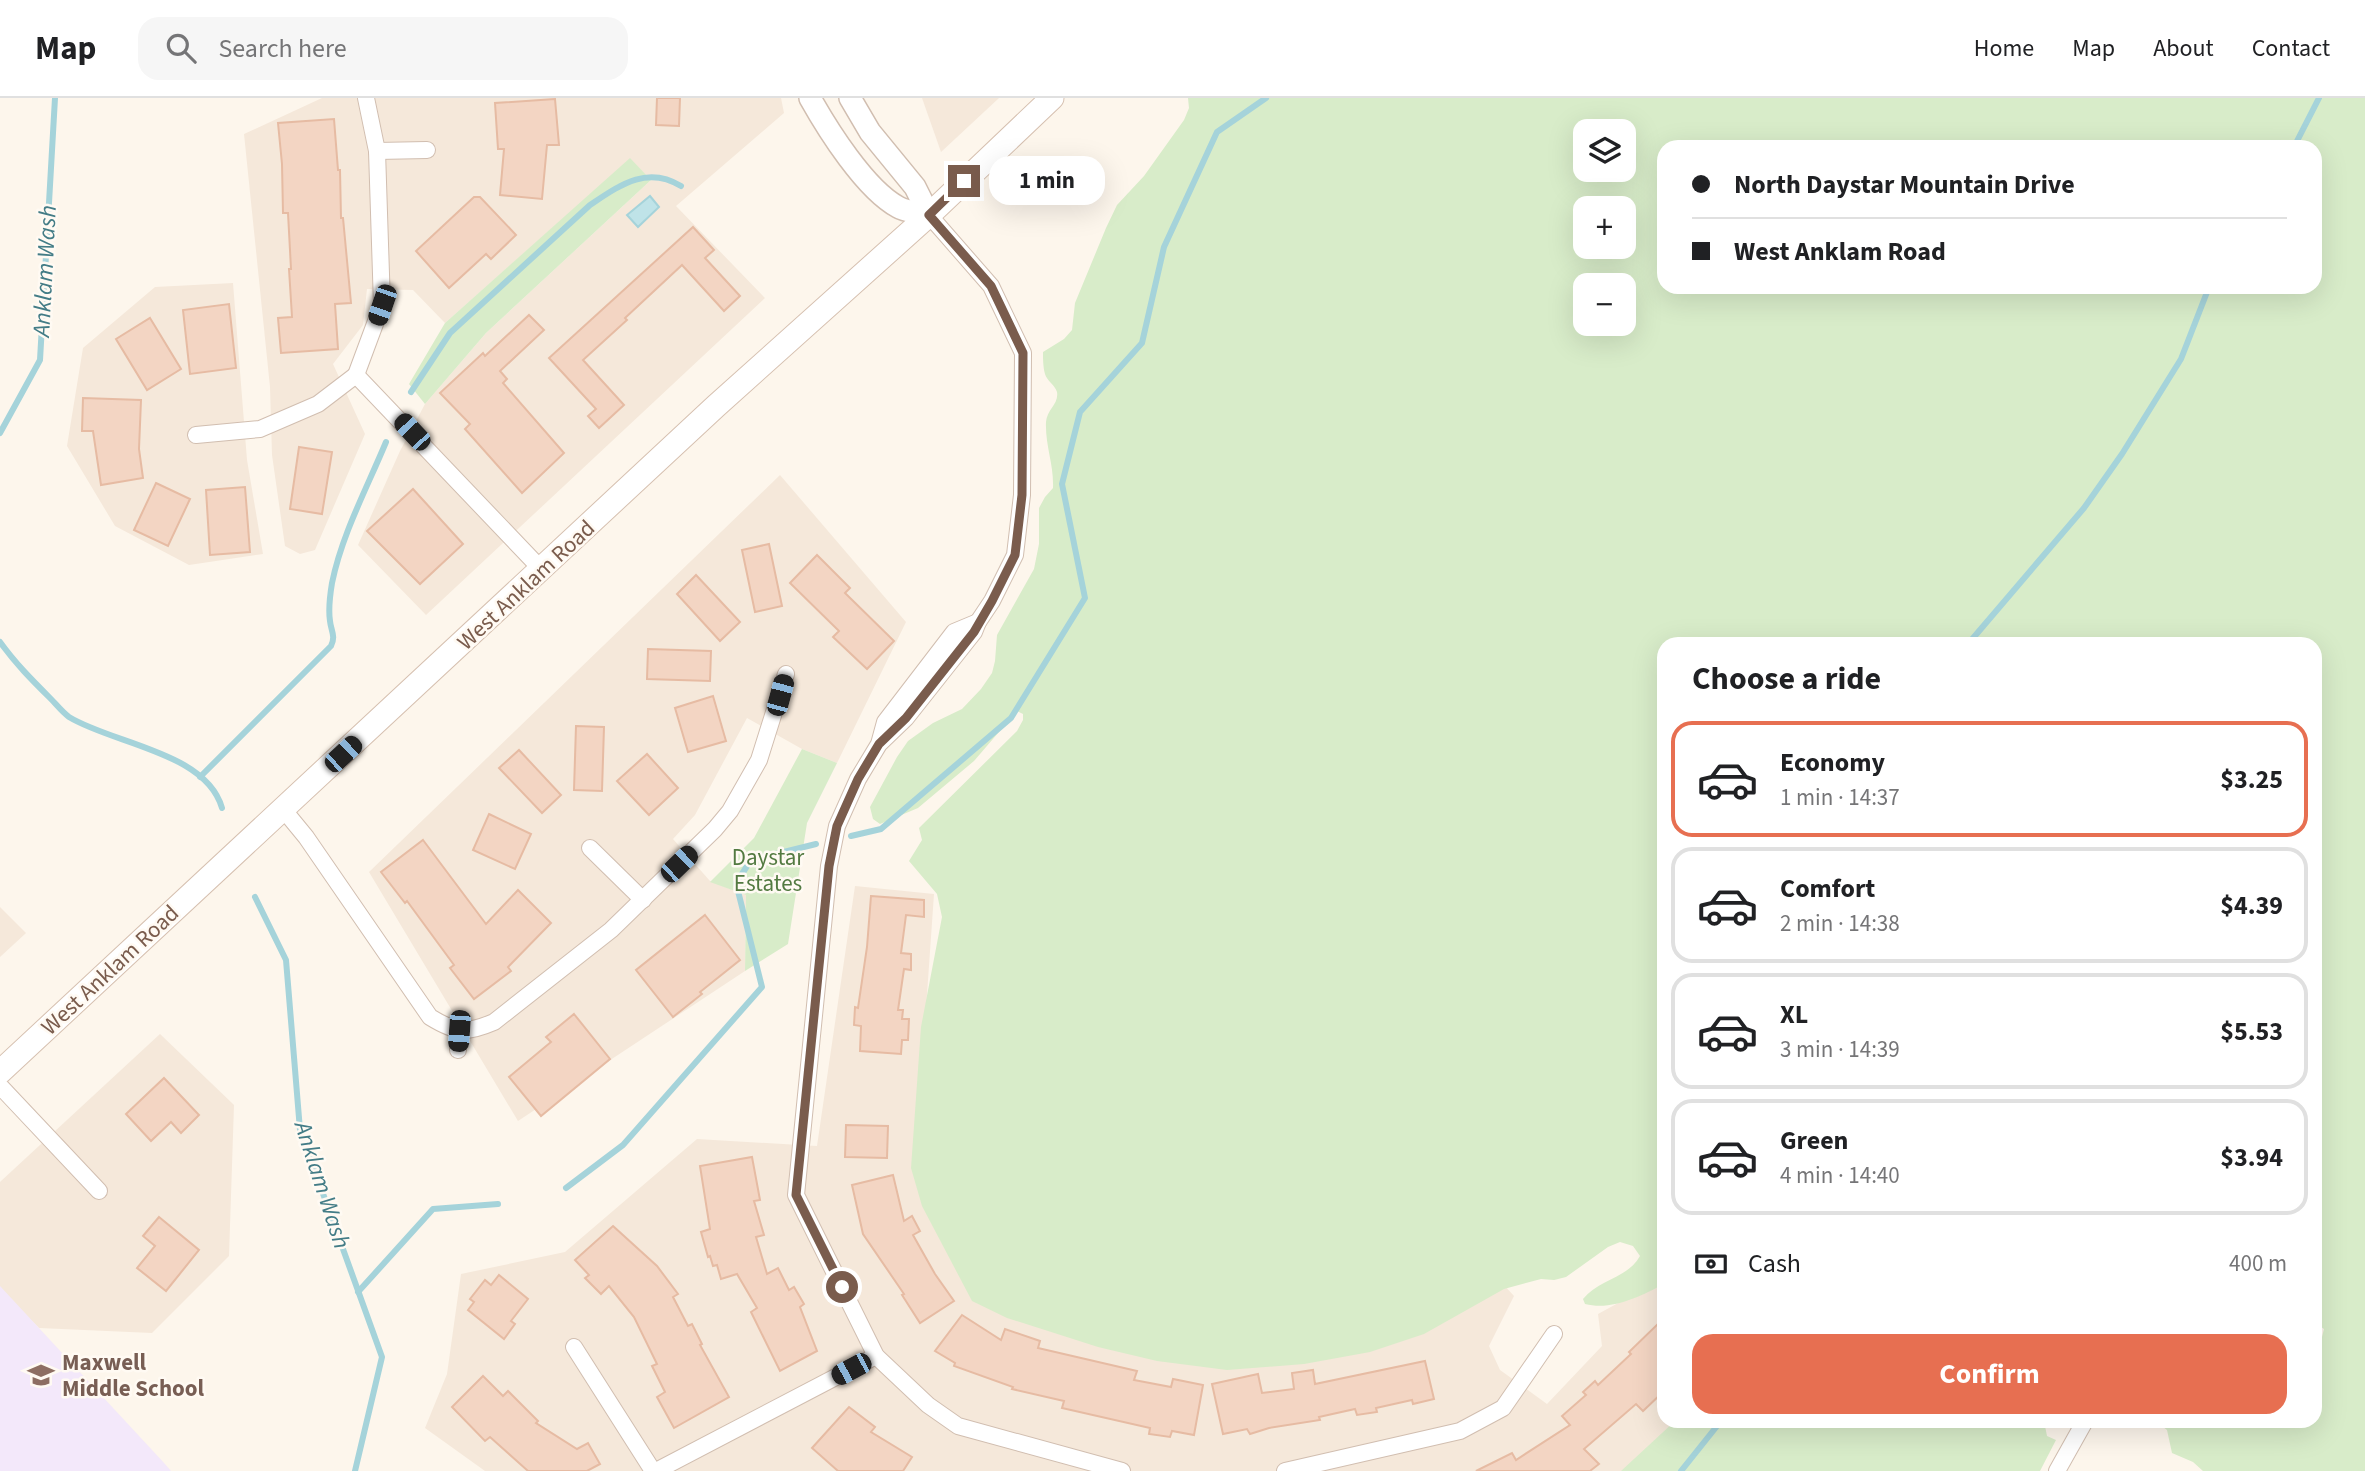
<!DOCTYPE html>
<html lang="en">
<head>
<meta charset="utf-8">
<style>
  body { margin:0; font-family:"Source Sans 3",sans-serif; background:#f6f6f6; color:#202124; height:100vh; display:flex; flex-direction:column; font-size:26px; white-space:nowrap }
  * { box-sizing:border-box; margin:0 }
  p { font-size:23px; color:#757577 }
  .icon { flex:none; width:38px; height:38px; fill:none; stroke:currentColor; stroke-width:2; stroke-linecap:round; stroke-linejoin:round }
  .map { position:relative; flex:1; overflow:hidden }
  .drawer { position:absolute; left:1657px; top:539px; width:665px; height:791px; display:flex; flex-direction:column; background:#fff; border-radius:21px; box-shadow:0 7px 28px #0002 }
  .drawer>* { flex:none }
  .top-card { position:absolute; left:1657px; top:42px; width:665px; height:154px; border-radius:21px; box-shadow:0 7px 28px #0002; display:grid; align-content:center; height:154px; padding:0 35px; background:#fff }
  .tools { position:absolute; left:1573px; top:21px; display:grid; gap:14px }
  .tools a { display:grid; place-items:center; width:63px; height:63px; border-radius:14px; background:#fff; box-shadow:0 7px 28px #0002; font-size:35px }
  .end { position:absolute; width:32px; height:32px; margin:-16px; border:9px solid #7a5c4d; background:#fff; box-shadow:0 0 0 4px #fff }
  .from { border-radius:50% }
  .bubble { position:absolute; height:49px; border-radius:21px; background:#fff; box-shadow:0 7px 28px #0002; font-size:23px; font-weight:700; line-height:49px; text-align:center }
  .car { position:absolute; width:21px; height:42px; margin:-21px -10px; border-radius:9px; box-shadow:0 0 5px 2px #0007; background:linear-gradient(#222 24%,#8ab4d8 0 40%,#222 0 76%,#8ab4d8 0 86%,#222 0) }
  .top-card b { display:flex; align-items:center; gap:24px; height:66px; font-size:26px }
  .top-card b+b { border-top:2px solid #e0e0e0 }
  .top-card i { width:18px; height:18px; background:#202124 }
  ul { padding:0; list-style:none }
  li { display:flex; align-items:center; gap:21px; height:116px; margin:0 14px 10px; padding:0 21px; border:4px solid #e0e0e0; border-radius:21px }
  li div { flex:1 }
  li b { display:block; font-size:26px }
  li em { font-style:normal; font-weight:700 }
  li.selected { border-color:#e76f51 }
  li>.icon { width:63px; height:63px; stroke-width:1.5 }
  h2 { padding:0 35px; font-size:32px; line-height:84px }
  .pay { display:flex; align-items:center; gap:18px; height:77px; padding:0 35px; font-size:26px }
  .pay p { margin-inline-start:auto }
  .action { display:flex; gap:14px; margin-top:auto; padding:14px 35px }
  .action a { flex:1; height:80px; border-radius:21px; background:#e76f51; color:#fff; font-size:28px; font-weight:700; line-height:80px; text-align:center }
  header { display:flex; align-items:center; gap:42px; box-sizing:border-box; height:98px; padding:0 35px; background:#fff; border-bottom:2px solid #e0e0e0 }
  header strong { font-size:33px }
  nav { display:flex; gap:38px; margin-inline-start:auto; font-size:24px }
  .search { width:490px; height:63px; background:#f6f6f6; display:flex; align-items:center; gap:18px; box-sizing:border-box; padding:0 24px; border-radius:21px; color:#757577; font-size:26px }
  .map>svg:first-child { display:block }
  .residential { fill:#f5e8da }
  .education { fill:#f3e8fa }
  .green { fill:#d8ecc9; fill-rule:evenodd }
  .water { fill:#bfe3e8; stroke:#a5d3da; stroke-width:2 }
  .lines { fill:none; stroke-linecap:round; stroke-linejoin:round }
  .stream { stroke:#a5d3da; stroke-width:6 }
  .building { fill:#f3d5c3; stroke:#e6bba3; stroke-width:2 }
  .minor-casing { stroke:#d1beb0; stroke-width:18 }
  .tertiary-casing { stroke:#d1beb0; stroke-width:24 }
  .secondary-casing { stroke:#d6c0b0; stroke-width:25 }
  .minor { stroke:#fff; stroke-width:16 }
  .tertiary { stroke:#fff; stroke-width:21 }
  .secondary { stroke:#fff; stroke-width:23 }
  .route { stroke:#7a5c4d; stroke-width:9 }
  .labels { text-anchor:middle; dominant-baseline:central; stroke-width:5; stroke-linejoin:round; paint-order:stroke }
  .street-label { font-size:23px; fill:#7a5c4d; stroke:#fffaf3 }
  .park-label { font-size:23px; fill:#537a41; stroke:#fffaf3 }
  .education-label { font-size:23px; font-weight:bold; fill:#785e54; stroke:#fffaf3; text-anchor:start }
  .water-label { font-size:24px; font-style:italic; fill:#437c86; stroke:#fffaf3 }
</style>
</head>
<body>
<header>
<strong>Map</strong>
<div class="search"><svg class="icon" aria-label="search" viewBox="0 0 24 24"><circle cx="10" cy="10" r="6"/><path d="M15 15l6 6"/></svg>Search here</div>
<nav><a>Home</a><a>Map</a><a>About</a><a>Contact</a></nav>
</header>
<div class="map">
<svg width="2365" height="1373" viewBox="0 0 2365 1373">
  <rect width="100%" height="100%" fill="#fdf6ec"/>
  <!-- residential -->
  <g class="residential">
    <path d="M322,0H781L784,15L676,108L765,200L426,517L358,447L400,353L425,306L486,235L651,82L630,61L445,225L413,192L367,191L363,227L333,266L365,336L315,452L300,456L285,448L272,357L270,289L244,36Z"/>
    <path d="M922,0H999L941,54Z"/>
    <path d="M233,185L247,362L263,456L189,467L115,428L67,348L83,250L155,189Z"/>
    <path d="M780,377L906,524L837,665L802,651L747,620L695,717L673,741L710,783L746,797L745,873L518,1023L369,774Z"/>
    <path d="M855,788L934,796L915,1069L1503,1186L1514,1198L1489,1248L1500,1272L1547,1306L1602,1248L1598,1216L1664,1180V1323H1681L1632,1373H485L425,1330L447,1276L461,1176L565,1154L697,1041L817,1048Z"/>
    <path d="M0,809L26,835L0,859Z"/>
    <path d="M160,936L234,1007L229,1158L152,1235L39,1230L0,1190V1084Z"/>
  </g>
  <!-- education -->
  <path class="education" d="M0,1188L165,1366L171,1373H0Z"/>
  <!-- green -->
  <g class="green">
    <path d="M1188,0H2365V1373H2203L2193,1364L2172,1355L2167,1332L2155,1323H2315V1248L2322,1239L2324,1231L2315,1225V546H1664V1186C1641,1198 1612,1213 1585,1206L1583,1201C1599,1181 1627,1181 1640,1158L1633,1148L1620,1144L1608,1149L1566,1179L1554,1182L1541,1181L1504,1191L1424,1236L1370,1254L1304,1266L1227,1272L1157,1263L1098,1249L1007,1220L972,1203L922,1108L911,1070L921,929L942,819L937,796L909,763L922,742L919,730L1017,633L1023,622V616L1017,613L974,663L918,710L880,726L873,721L870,709L897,659L908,643L933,625L962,611L981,591L992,575L995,563L997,537L1034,471L1039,446V410L1045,399L1053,390C1054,367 1045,347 1046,324C1047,311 1059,306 1057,294C1055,287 1047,283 1045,276C1043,269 1043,260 1043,254L1064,241L1072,232L1075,205L1106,130L1117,107L1144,78L1184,22L1189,10ZM1624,33V72H1586V33ZM2315,49V189H1664V49ZM1586,110H1624V149H1586ZM1624,187V226H1586V187Z"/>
    <path d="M630,60L651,82L486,235L425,306L409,286L445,225Z"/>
    <path d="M802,651L837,665L807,725L788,846L745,873L746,797L710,784L754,740Z"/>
    <path d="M1675,1323H2044L2047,1338L2056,1342L2040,1373H1621Z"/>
  </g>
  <!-- water -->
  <path class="water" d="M650,98L659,109L638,129L627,117Z"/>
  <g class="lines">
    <!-- stream -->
    <g class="stream">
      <path d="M2294,49L2319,0"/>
      <path d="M411,294L450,235L590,107C620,87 647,67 681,88"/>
      <path d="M0,335L40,262L55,0"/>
      <path d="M0,544C15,565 32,582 50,600C56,606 62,614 69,619C113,646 206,654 222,710"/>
      <path d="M1968,546L2084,410L2122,356L2181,261L2209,189"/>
      <path d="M200,679L331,548C336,538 331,533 330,523C328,510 330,497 332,485C342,436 367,390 386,344"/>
      <path d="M851,738L881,731L1011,620L1085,500L1062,386L1080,314L1142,245L1164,149L1217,34L1266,0"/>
      <path d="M255,799L286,862L300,1032L382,1259L355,1373"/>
      <path d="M566,1090L623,1047L762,889L736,785L751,762L816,746"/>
      <path d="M358,1194L433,1111L498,1106"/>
      <path d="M1681,1373L1721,1323"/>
    </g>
  </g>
  <!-- building -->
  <g class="building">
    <path d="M657,0H680L679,28L656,27Z"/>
    <path d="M555,1L559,47H547L542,101L500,97L504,51H498L495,5Z"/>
    <path d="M334,21L338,72H340L341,120H343L351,205L335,206L338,251L281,255L278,220L292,219L289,171H291L288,115H283L282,66L278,25Z"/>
    <path d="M474,99H480L516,137L491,161L486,156L449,190L416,153Z"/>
    <path d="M693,129L714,152L705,160L740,198L724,213L682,167L625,220L627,222L583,262L624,307L599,330L588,318L596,311L549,260Z"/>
    <path d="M229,206L236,270L190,276L183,212Z"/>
    <path d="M529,217L544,232L500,273L507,281L503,285L564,355L522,395L465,331L470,326L440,295L483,255L485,258Z"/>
    <path d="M150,220L181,271L147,292L116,241Z"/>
    <path d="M83,300L141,302L139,351L143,380L101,387L93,333H82Z"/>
    <path d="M299,349L332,354L322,416L290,411Z"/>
    <path d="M156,385L190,401L168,448L134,432Z"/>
    <path d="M245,389L250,454L210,457L206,392Z"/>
    <path d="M413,391L463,446L420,486L367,433Z"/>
    <path d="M769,446L782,508L755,514L742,452Z"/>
    <path d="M817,457L850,490L845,495L894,543L867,571L833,539L839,533L790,485Z"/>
    <path d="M696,477L740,524L720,543L677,496Z"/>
    <path d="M648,551L711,553L710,583L647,581Z"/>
    <path d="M713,598L726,643L688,654L675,610Z"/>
    <path d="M576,628L604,629L602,693L574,692Z"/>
    <path d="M519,652L561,697L542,715L499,670Z"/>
    <path d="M647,656L678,690L649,717L617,683Z"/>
    <path d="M489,716L531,736L515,771L473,752Z"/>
    <path d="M423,742L486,826L518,792L551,825L508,869L511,873L474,901L450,870L454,867L407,803L405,805L381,774Z"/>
    <path d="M871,798L924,802V819L906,817L901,855L911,856V872L904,871L898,912H903L902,921H909L908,942H902L901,956L860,953L861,928L854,927L855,909L858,910L867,849Z"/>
    <path d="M705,817L740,862L700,894L702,896L673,919L636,872Z"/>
    <path d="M574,916L610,961L541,1018L509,979L551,944L546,939Z"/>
    <path d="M164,980L199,1017L181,1035L171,1024L151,1043L126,1016Z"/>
    <path d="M846,1027L888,1028L887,1060L845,1059Z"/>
    <path d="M752,1059L760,1102L754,1103L764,1137L756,1139L767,1176L778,1170L789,1192L794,1189L804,1206L800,1209L817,1253L780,1273L751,1214L757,1210L737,1176L721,1181L717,1167L713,1168L710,1158L708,1159L701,1134L710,1131L700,1068Z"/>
    <path d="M893,1077L904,1123L912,1118L920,1133L913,1137L935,1176L954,1203L920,1225L902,1197L904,1196L863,1136L852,1087Z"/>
    <path d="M159,1119L199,1152L166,1193L137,1170L155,1148L143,1138Z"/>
    <path d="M613,1128L657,1168L678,1196L673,1199L688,1228L692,1226L702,1246L700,1247L729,1299L674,1330L657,1299L665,1294L652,1268L657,1266L634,1219L609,1188L601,1196L585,1180L589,1177L575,1162Z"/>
    <path d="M499,1177L528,1201L511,1223L515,1226L504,1241L468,1212L474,1204L470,1201L485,1182L491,1187Z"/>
    <path d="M962,1217L1001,1242L1005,1231L1040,1243L1038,1250L1137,1273L1134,1282L1171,1289L1173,1281L1203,1287L1194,1337L1172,1333L1170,1339L1149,1336L1150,1330L1062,1310L1064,1303L1012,1291L1013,1289L954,1268L955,1265L935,1253Z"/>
    <path d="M1664,1220V1293L1643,1313L1636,1306L1584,1351L1599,1366L1590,1373H1476L1512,1355L1516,1362L1570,1327L1562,1318L1586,1297L1583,1294L1595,1283L1598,1287L1631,1256L1629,1254Z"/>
    <path d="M1425,1263L1434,1301L1413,1306L1412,1302L1376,1310L1377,1314L1357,1317L1355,1311L1319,1319L1320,1322L1269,1330L1250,1336L1247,1331L1223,1336L1212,1286L1258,1276L1262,1295L1294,1291L1292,1275L1313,1272L1315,1286Z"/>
    <path d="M483,1278L503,1298L508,1293L538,1323L536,1325L577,1351L588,1345L600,1366L587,1373H528L490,1339L485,1343L452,1309Z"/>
    <path d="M849,1309L875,1329L871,1334L912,1359L903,1373H838L812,1350Z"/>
  </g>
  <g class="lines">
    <!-- minor casing -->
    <g class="minor-casing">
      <g id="minor">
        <path d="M377,53L427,52"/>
        <path d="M929,117L991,188L1023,255L1022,397L1015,457L992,503L978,524"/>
        <path d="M356,277L382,207L377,53L366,0"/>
        <path d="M356,277L542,472"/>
        <path d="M196,337L260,331L318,306L356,277"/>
        <path d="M879,646L906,620L974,534L978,524L954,534L885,624L879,646L858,681L837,728L829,768L796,1097L876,1258L928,1307L958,1328L1122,1373"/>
        <path d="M283,711L306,739L430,919C456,935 466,936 494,924L611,832L715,731L730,713L759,662L786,576"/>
        <path d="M590,750L643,802"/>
        <path d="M458,952L459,933"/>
        <path d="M0,988L99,1093"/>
        <path d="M574,1249L653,1373"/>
        <path d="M656,1373L876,1258"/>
        <path d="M1285,1373L1460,1333L1503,1310L1554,1236"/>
        <path d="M2057,1373L2085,1323"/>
      </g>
    </g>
    <!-- tertiary casing -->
    <g class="tertiary-casing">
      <g id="tertiary">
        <path d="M810,0C828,32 865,91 898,109C906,114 920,114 929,117"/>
        <path d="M850,0L870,34L915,89L929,117"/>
      </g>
    </g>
    <!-- secondary casing -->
    <g class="secondary-casing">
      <path id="secondary" d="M0,974L716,308L929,117L1052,0"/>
    </g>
    <!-- minor -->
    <use href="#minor" class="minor"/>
    <!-- tertiary -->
    <use href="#tertiary" class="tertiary"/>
    <!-- secondary -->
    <use href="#secondary" class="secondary"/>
  </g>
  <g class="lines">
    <!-- route -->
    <path class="route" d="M842,1189L796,1097L829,768L837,728L858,681L879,646L906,620L974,534L992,503L1015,457L1022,397L1023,255L991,188L929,117L964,83"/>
  </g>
  <!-- icons -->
  <defs>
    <g id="school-bare" transform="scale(2.1)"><path d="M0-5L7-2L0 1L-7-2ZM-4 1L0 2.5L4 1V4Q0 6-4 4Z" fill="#8d6e63" stroke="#fffaf3" stroke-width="2.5" paint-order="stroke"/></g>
  </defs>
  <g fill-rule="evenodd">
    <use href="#school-bare" x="41" y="1277"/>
  </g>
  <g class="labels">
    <!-- street labels -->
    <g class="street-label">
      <text transform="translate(526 487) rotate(-43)">West Anklam Road</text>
      <text transform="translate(110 872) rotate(-43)">West Anklam Road</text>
    </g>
    <!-- park labels -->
    <g class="park-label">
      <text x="768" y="759">Daystar<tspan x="768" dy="26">Estates</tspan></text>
    </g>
    <!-- education labels -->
    <g class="education-label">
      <text x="62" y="1264">Maxwell<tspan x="62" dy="26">Middle School</tspan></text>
    </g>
    <!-- water labels -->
    <g class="water-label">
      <text transform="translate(45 173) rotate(-87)">Anklam Wash</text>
      <text transform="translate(322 1087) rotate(72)">Anklam Wash</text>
    </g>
  </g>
</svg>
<div class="tools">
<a><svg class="icon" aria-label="layers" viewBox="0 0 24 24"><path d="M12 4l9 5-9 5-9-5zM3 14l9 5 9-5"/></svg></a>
<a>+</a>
<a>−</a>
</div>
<i class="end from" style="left:842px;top:1189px"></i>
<i class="end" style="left:964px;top:83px"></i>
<div class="bubble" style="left:989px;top:58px;width:116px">1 min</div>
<i class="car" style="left:382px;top:207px;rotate:199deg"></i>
<i class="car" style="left:412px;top:334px;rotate:317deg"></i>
<i class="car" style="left:780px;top:597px;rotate:15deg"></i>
<i class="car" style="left:343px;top:656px;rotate:47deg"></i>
<i class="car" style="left:679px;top:766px;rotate:46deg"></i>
<i class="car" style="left:459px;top:933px;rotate:184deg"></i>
<i class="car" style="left:851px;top:1271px;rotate:242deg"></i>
<div class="top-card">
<b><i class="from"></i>North Daystar Mountain Drive</b>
<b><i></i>West Anklam Road</b>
</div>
<section class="drawer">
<h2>Choose a ride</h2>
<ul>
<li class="selected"><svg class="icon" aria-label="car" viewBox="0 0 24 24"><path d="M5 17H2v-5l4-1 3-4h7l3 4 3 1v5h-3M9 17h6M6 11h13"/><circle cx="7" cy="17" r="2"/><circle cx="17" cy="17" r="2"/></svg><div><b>Economy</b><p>1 min · 14:37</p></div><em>$3.25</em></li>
<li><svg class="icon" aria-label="car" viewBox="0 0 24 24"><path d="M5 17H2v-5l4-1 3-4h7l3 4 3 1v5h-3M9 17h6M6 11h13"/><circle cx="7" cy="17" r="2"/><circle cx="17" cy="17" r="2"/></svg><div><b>Comfort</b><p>2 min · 14:38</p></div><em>$4.39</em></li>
<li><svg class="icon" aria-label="car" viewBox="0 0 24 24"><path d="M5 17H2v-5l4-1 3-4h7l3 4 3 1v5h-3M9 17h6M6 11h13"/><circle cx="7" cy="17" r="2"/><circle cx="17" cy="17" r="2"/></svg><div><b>XL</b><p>3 min · 14:39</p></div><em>$5.53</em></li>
<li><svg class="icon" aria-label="car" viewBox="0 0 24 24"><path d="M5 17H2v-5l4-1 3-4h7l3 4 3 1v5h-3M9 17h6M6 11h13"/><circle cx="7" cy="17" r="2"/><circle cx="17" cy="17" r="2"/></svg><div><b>Green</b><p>4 min · 14:40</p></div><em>$3.94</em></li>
</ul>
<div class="pay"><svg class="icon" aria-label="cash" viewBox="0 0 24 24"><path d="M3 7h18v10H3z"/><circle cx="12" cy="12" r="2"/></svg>Cash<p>400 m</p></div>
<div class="action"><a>Confirm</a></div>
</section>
</div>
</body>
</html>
